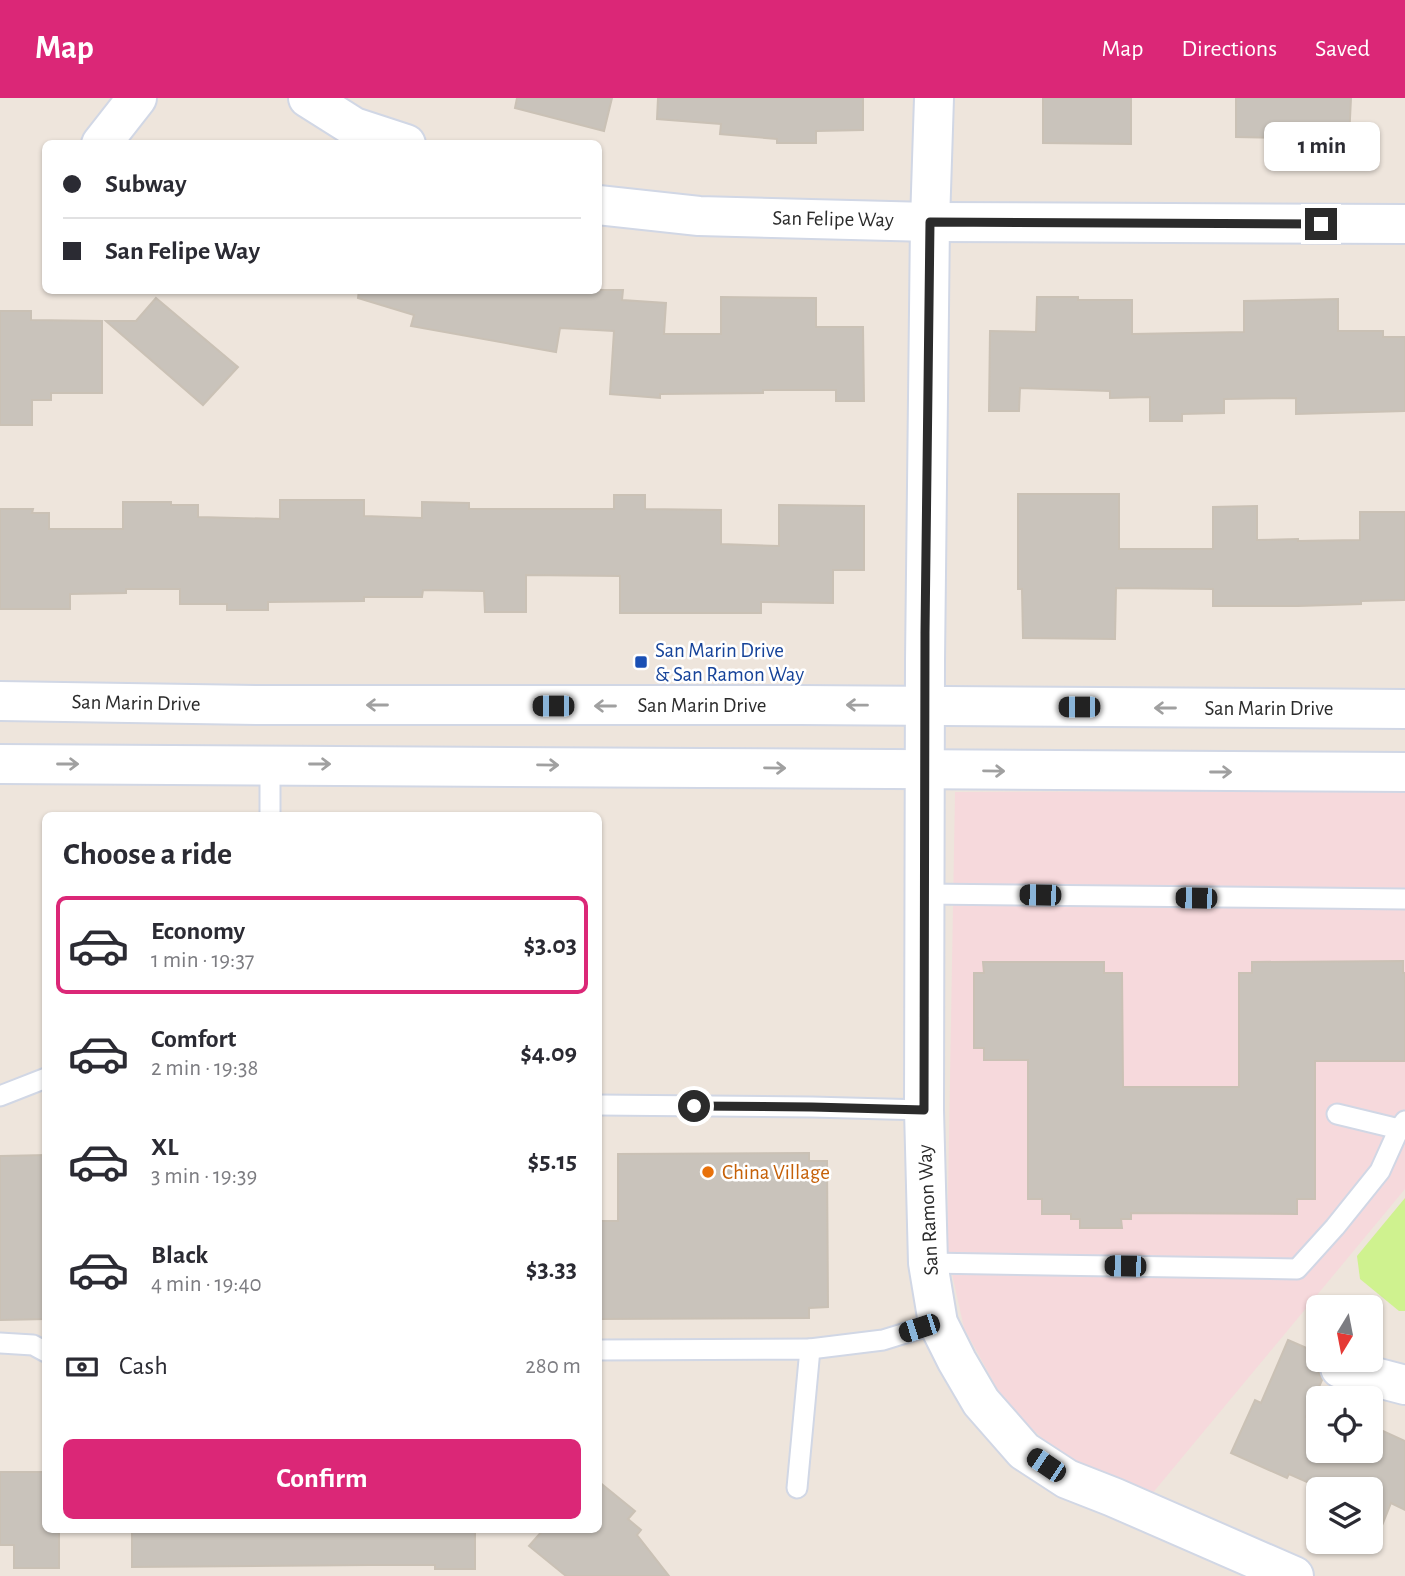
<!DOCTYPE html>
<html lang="en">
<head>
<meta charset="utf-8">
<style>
  body { margin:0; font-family:"Alegreya Sans",sans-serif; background:#f7f7f7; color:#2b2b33; height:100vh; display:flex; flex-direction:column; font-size:26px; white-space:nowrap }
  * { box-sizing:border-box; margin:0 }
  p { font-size:23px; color:#7c7c81 }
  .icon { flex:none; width:38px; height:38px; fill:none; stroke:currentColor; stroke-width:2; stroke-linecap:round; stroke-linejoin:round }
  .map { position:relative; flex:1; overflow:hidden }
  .drawer { position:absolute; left:42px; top:714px; width:560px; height:721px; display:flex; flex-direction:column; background:#fff; border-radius:10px; box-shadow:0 2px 5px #0004 }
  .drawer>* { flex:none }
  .top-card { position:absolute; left:42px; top:42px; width:560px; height:154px; border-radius:10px; box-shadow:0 2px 5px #0004; display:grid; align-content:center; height:154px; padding:0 21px; background:#fff }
  .needle { width:46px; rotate:190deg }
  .buttons { position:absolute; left:1306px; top:1197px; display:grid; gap:14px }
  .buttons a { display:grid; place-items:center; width:77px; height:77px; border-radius:10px; background:#fff; box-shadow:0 2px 5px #0004; font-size:35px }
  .end { position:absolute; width:32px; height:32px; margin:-16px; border:9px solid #2b2b2b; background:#fff; box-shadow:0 0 0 4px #fff }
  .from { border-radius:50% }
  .bubble { position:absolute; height:49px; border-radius:10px; background:#fff; box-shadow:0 2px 5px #0004; font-size:23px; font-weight:700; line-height:49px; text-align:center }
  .car { position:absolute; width:21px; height:42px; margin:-21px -10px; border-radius:9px; box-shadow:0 0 5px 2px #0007; background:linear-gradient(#222 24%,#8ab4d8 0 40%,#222 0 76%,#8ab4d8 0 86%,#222 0) }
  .top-card b { display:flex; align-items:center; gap:24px; height:66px; font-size:26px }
  .top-card b+b { border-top:2px solid #e1e1e2 }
  .top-card i { width:18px; height:18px; background:#2b2b33 }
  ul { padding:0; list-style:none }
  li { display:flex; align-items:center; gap:21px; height:98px; margin:0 14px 10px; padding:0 7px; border:4px solid transparent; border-radius:10px }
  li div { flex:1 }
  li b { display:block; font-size:26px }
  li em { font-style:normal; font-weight:700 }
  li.selected { border-color:#db2777 }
  li>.icon { width:63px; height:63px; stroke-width:1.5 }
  h2 { padding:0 21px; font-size:32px; line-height:84px }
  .pay { display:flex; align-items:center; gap:18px; height:77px; padding:0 21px; font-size:26px }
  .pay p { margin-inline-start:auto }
  .primary-button { display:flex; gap:14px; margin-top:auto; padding:14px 21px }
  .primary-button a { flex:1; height:80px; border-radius:10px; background:#db2777; color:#fff; font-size:28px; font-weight:700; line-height:80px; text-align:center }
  header { display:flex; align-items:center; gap:42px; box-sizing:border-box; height:98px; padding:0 35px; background:#db2777; color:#fff }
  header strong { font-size:33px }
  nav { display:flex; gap:38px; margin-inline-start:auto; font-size:24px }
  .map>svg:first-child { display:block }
  .medical { fill:#f6d9dc }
  .pitch { fill:#cff28f }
  .building { fill:#c9c3bb; stroke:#cac1b5; stroke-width:2 }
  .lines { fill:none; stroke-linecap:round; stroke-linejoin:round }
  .service-casing { stroke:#d1d7e5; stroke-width:23 }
  .minor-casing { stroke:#d1d7e5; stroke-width:42 }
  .secondary-casing { stroke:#d1d7e5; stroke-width:42 }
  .service { stroke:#fff; stroke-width:19 }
  .minor { stroke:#fff; stroke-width:38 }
  .secondary { stroke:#fff; stroke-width:38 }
  .oneway { stroke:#a0a0a0 }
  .route { stroke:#2b2b2b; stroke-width:9 }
  .transit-dot { fill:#1a4fb4; stroke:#fff; stroke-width:2.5 }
  .food-dot { fill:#e8710a; stroke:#fff; stroke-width:2.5 }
  .labels { text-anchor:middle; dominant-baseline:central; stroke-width:5; stroke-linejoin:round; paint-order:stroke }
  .street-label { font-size:21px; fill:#2b2b2b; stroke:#fff }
  .transit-label { font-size:21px; fill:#164399; stroke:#fff; text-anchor:start }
  .food-label { font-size:21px; fill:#c56008; stroke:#fff; text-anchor:start }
</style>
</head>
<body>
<header>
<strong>Map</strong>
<nav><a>Map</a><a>Directions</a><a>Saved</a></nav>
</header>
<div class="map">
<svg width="1405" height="1478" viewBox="0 0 1405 1478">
  <rect width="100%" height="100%" fill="#eee5dc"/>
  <!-- medical -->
  <path class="medical" d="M1405,693V1091L1151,1397L1059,1356L1005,1305L964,1230L947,1153L955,694Z"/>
  <!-- pitch -->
  <path class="pitch" d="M1405,1100V1213H1399L1360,1181L1357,1158Z"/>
  <!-- building -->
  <g class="building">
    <path d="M517,0H612L604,33L515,10Z"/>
    <path d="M658,0H863V32L816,33V45H777V41L720,36L721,26L657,21Z"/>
    <path d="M1043,0H1131V46L1043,45Z"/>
    <path d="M1236,0H1351L1349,41L1236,39Z"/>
    <path d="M359,192H623L622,202L666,205L664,236H721V199L816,200V229H863L864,303H836V292H763V295L660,296V300L610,296L614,233L560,230L556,254L411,228L414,217L358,200Z"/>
    <path d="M1037,199H1078V202H1132V236L1244,234V203L1338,201V233H1383V239H1405V313L1296,316V300L1224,301V315L1182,316V323H1150V299L1110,300V293L1020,290L1019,313H989L990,233L1036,234Z"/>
    <path d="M156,200L238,269L203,307L106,223H136Z"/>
    <path d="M0,213H31V222L102,223V295H51V302H32V327H0Z"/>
    <path d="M1018,396H1119V451H1213V409L1257,408V442L1298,441V443L1360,442V414H1405V502L1361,503V506L1298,508H1213V491L1116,490L1115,541L1023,540L1022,491H1018Z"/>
    <path d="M614,397H645V411L721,412V446L779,448V407L864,408V472H833V505L761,504V515H620V478L526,477V514H485L484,493L423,492L422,499H364V503L268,504V512H227V506H180V491H126V495L70,496V511H0V411H33L32,415H49V431H123V404H171V407H198V419L280,421V402H364V418L422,420V404L469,405V411H614Z"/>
    <path d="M1403,863V875H1405V963H1315V1101H1297V1116L1131,1115V1121H1121L1122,1130H1080V1121H1071V1116H1042V1101H1028V962H984V950H974V875H984L983,864H1104V875H1122L1123,989H1239V875H1252V864Z"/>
    <path d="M809,1055V1063H827L828,1209L809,1210V1220L598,1221V1123H618V1056Z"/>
    <path d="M46,1057V1221L0,1222V1058Z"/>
    <path d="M1288,1242L1318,1255V1262H1320L1319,1275L1322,1282L1306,1319L1318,1324V1353H1370V1327L1405,1343V1412L1391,1405L1371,1455L1370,1391H1323L1289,1376L1287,1380L1231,1355L1255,1302L1261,1305Z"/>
    <path d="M0,1374H46V1432H59V1470H14V1447H0Z"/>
    <path d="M598,1383L635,1413L628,1421L641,1432L637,1437L669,1478H566L529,1448L543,1432H598Z"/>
    <path d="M132,1432H475V1471H435V1467H369L132,1469Z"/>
  </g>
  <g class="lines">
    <!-- service casing -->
    <g class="service-casing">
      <g id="service">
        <path d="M270,666V718"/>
        <path d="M925,796L1405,801"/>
        <path d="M0,998L46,980"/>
        <path d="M598,1007L812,1009L924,1012"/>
        <path d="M1337,1016L1399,1031"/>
        <path d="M928,1165L1297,1171L1335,1129L1380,1073L1399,1031L1405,1023"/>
        <path d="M0,1245L33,1247L46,1254"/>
        <path d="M810,1251L883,1242L938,1225"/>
        <path d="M598,1252L810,1251L797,1390"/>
      </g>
    </g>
    <!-- minor casing -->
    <g class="minor-casing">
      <g id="minor">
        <path d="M308,0L354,29L406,46"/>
        <path d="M934,0L930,124L925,563L924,1012L928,1165L938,1225L957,1263L981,1304L1024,1353L1067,1381L1113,1399L1294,1478"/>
        <path d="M101,46L137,0"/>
        <path d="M598,107L699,118L930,124L1405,126"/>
        <path d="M1340,1270L1405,1287"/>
      </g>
    </g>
    <!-- secondary casing -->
    <g class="secondary-casing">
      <g id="secondary">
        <path d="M0,603L259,607H800L1405,611"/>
        <path d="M0,666C468,666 937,674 1405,674"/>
      </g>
    </g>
    <!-- service -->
    <use href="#service" class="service"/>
    <!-- minor -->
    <use href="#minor" class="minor"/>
    <!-- secondary -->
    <use href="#secondary" class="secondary"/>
  </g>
  <!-- one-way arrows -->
  <defs><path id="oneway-shaft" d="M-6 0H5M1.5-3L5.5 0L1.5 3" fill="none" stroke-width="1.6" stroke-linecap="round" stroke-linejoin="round" transform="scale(1.75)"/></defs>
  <g class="oneway">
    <use href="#oneway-shaft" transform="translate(377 607) rotate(-180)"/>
    <use href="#oneway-shaft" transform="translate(857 607) rotate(-179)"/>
    <use href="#oneway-shaft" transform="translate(605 608) rotate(-180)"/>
    <use href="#oneway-shaft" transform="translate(1165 610) rotate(-180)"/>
    <use href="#oneway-shaft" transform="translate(68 666)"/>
    <use href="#oneway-shaft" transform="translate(320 666)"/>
    <use href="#oneway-shaft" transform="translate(548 667) rotate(1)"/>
    <use href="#oneway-shaft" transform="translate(775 670) rotate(1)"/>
    <use href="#oneway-shaft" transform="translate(994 673) rotate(1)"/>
    <use href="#oneway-shaft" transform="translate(1221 674)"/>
  </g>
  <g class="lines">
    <!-- route -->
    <path class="route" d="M694,1008L812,1009L924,1012L925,535L930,124L1321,126"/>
  </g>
  <!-- markers -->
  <rect class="transit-dot" x="634" y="557" width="14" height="14" rx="3.5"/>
  <circle class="food-dot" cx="708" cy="1074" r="7"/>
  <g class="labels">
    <!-- street labels -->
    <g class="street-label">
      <text transform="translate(833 121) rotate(1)">San Felipe Way</text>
      <text transform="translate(136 605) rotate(1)">San Marin Drive</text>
      <text x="702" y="607">San Marin Drive</text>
      <text x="1269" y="610">San Marin Drive</text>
      <text transform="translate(928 1112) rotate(-93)">San Ramon Way</text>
    </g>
    <!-- transit labels -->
    <g class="transit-label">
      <text x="655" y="552">San Marin Drive<tspan x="655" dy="24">&amp; San Ramon Way</tspan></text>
    </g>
    <!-- food labels -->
    <g class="food-label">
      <text x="722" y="1074">China Village</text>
    </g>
  </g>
</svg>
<div class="buttons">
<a><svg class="needle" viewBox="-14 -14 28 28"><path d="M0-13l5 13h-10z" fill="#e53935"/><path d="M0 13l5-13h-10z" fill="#7c7c81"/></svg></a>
<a><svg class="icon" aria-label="locate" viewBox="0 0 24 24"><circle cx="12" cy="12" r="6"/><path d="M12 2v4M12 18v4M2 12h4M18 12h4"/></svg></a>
<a><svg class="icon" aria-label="layers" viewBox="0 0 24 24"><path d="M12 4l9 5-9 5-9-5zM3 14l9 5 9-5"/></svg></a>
</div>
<i class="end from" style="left:694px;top:1008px"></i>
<i class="end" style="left:1321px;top:126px"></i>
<div class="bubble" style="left:1264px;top:24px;width:116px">1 min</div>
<i class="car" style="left:553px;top:608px;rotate:270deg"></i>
<i class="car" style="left:1079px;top:609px;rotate:270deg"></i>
<i class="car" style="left:1040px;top:797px;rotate:271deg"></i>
<i class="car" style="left:1196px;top:800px;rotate:271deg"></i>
<i class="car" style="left:1125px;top:1168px;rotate:271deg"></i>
<i class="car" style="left:919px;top:1230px;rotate:252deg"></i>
<i class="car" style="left:1046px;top:1367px;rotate:304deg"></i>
<div class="top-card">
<b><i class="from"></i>Subway</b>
<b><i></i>San Felipe Way</b>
</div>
<section class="drawer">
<h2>Choose a ride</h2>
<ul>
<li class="selected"><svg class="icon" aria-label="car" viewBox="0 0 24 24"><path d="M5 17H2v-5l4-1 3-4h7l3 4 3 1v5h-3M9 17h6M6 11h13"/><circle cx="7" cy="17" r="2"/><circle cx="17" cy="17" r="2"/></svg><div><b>Economy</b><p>1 min · 19:37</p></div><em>$3.03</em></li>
<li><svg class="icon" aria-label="car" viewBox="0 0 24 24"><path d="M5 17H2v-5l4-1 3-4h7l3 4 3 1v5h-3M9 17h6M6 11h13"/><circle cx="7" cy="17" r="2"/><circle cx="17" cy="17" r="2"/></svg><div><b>Comfort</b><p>2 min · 19:38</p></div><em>$4.09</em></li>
<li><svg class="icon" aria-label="car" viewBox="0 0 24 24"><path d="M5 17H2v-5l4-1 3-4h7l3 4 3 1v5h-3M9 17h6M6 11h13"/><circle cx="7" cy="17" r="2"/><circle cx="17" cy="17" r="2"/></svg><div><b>XL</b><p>3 min · 19:39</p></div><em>$5.15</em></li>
<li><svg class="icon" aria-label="car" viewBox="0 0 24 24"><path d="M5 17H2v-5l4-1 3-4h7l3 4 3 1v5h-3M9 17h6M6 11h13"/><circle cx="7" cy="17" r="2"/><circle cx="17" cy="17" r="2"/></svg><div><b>Black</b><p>4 min · 19:40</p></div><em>$3.33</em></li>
</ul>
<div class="pay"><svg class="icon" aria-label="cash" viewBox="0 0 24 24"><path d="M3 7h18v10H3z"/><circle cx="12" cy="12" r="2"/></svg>Cash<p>280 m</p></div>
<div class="primary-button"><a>Confirm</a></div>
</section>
</div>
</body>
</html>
